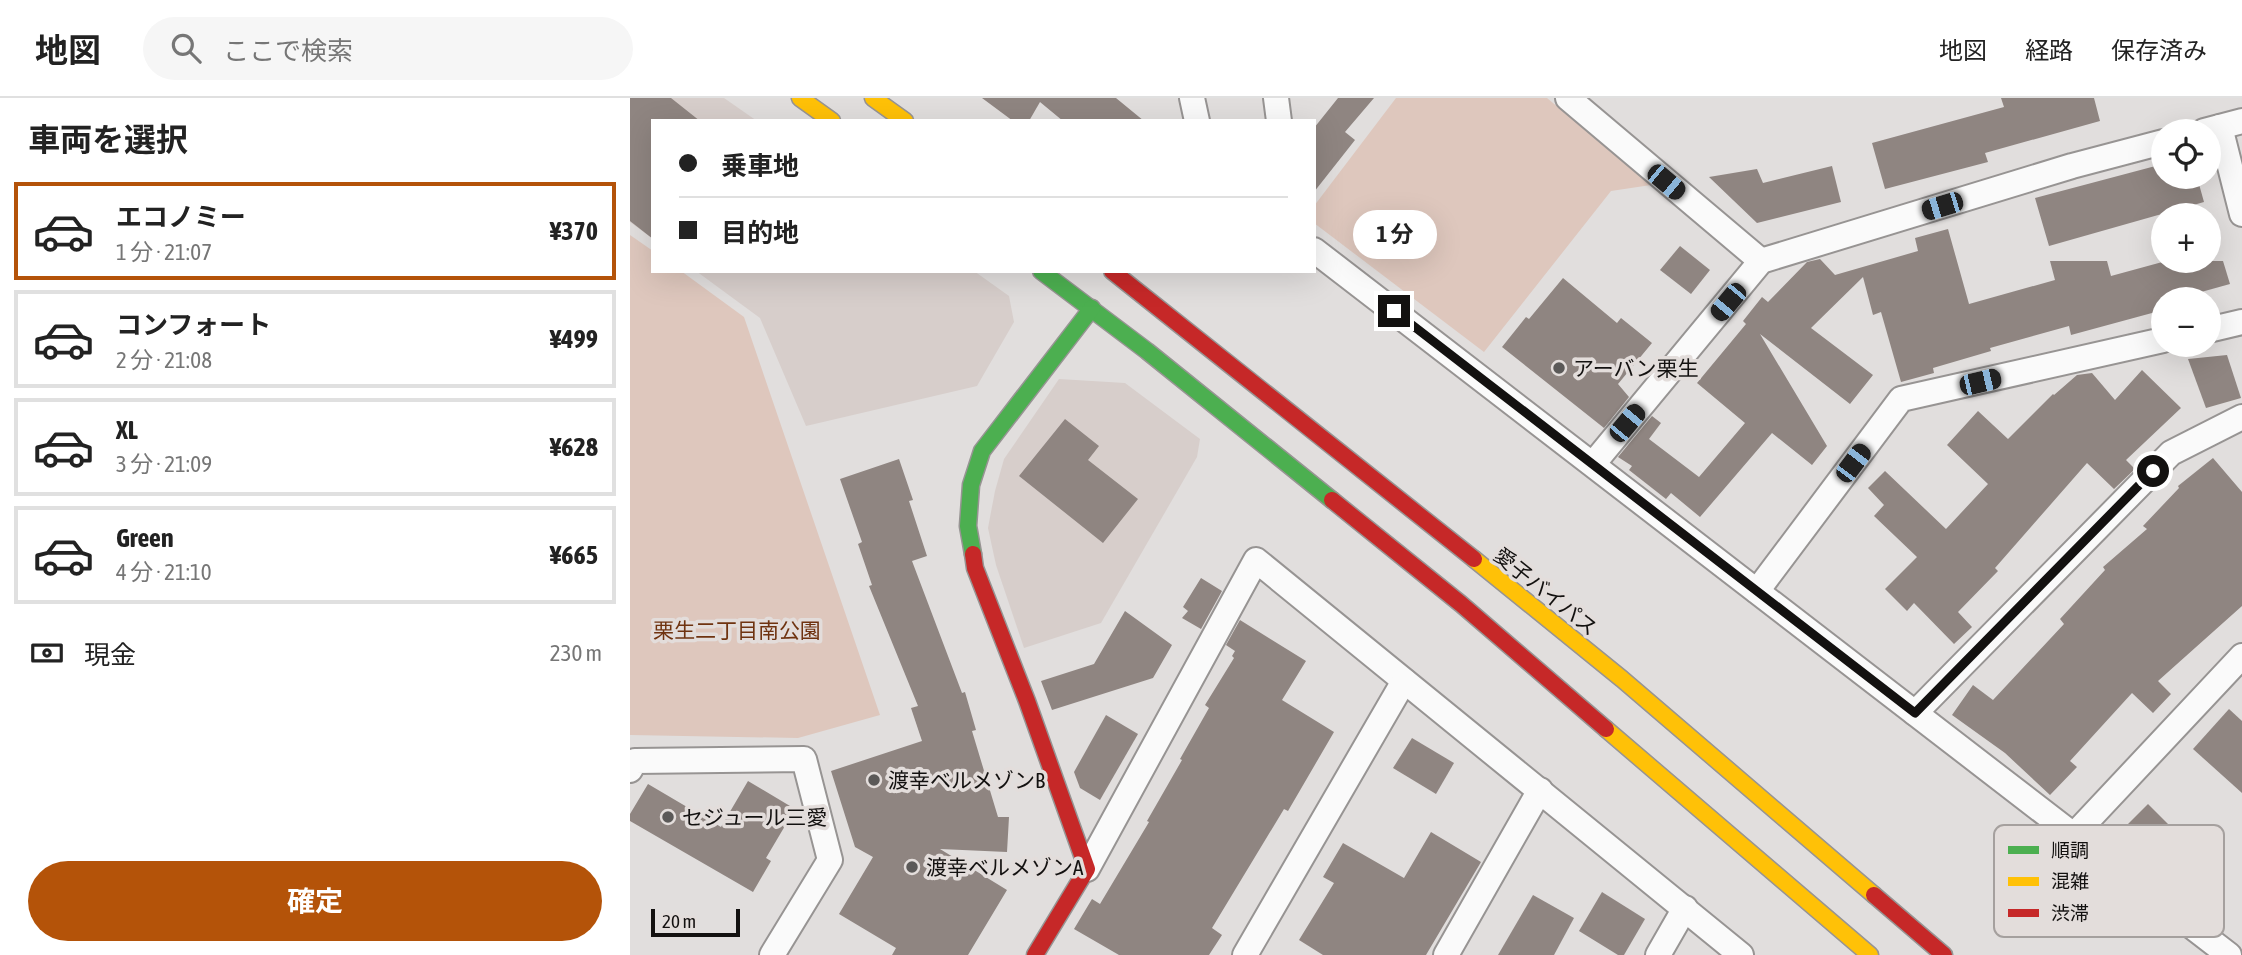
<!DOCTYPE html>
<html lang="ja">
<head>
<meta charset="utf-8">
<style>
  body { margin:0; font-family:"Asap Condensed","Noto Sans JP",sans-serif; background:#f6f6f6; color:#222; height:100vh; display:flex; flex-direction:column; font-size:26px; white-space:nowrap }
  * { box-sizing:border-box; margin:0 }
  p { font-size:23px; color:#767676 }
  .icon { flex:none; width:38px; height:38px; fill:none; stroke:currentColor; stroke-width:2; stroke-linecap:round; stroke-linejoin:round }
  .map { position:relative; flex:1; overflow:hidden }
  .details { display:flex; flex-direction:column; background:#fff; width:630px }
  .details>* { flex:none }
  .guide { position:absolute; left:21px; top:21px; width:665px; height:154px; border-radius:0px; box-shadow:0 7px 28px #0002; display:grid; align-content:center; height:154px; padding:0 28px; background:#fff }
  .fabs { position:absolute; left:1521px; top:21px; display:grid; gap:14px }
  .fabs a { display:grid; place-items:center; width:70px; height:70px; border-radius:50%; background:#fff; box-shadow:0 7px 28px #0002; font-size:35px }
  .scale { position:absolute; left:21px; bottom:18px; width:89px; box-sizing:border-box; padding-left:7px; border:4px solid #131110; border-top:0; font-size:19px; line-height:24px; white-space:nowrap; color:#131110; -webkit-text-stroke:5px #e3dddb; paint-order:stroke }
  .end { position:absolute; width:32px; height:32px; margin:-16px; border:9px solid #131110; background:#fff; box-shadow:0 0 0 4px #fff }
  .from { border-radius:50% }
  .bubble { position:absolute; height:49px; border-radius:24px; background:#fff; box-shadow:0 7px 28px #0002; font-size:23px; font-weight:700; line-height:49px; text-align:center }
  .car { position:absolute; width:21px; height:42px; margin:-21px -10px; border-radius:9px; box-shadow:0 0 5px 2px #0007; background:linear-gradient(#222 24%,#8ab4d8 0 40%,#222 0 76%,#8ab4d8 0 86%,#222 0) }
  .guide b { display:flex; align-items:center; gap:24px; height:66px; font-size:26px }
  .guide b+b { border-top:2px solid #e0e0e0 }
  .guide i { width:18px; height:18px; background:#222 }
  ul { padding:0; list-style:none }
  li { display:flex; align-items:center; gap:21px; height:98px; margin:0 14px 10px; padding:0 14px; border:4px solid #e0e0e0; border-radius:0px }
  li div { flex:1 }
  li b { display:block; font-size:26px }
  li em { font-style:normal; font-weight:700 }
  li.on { border-color:#b45309 }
  li>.icon { width:63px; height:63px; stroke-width:1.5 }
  h2 { padding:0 28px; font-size:32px; line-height:84px }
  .pay { display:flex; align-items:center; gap:18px; height:77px; padding:0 28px; font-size:26px }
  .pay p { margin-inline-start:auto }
  .action { display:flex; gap:14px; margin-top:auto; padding:14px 28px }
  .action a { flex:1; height:80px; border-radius:42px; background:#b45309; color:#fff; font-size:28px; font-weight:700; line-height:80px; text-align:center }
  header { display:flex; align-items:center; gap:42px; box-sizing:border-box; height:98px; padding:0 35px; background:#fff; border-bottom:2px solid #e0e0e0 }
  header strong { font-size:33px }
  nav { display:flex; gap:38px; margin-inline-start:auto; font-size:24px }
  .search { width:490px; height:63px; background:#f6f6f6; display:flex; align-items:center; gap:18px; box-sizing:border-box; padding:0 24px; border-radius:38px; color:#767676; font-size:26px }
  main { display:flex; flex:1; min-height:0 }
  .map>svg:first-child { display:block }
  .built { fill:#d7cecb }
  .green { fill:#dec7bd }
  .building { fill:#8f8581 }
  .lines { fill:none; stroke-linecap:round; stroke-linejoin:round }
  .street-casing { stroke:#979493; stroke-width:28 }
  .fast-casing { stroke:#979493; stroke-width:19 }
  .slow-casing { stroke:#979493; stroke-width:19 }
  .jam-casing { stroke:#979493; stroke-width:19 }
  .street { stroke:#fafafa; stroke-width:24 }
  .fast { stroke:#4caf50; stroke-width:16 }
  .slow { stroke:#ffc107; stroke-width:16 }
  .jam { stroke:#c62828; stroke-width:16 }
  .route { stroke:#131110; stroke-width:9 }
  .poi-dot { fill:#5b5958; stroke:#e3dddb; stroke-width:2.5 }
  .labels { text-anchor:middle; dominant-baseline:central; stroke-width:7; stroke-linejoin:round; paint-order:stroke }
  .poi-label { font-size:21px; fill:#131110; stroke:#e3dddb; text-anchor:start }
  .street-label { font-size:21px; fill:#131110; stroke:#e3dddb }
  .park-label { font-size:21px; fill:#6f3310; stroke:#e3dddb }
  .key { fill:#e3dddb; stroke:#a5a09e; stroke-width:2 }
  .key-label { font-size:19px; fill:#131110 }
</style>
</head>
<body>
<header>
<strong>地図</strong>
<div class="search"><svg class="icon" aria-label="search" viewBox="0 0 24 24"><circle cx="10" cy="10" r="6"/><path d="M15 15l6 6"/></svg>ここで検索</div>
<nav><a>地図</a><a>経路</a><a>保存済み</a></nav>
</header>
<main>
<section class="details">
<h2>車両を選択</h2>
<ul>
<li class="on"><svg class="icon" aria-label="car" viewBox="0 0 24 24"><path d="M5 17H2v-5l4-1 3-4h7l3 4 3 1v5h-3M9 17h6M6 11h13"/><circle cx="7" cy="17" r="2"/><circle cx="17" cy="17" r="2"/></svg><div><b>エコノミー</b><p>1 分 · 21:07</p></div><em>¥370</em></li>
<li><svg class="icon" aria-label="car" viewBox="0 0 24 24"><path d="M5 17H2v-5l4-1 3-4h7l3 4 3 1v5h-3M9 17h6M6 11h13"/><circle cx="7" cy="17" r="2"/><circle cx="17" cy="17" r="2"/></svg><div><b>コンフォート</b><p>2 分 · 21:08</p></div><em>¥499</em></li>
<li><svg class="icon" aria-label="car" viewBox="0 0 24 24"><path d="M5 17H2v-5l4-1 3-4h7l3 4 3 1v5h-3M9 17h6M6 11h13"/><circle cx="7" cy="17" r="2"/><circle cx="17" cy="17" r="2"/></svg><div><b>XL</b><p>3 分 · 21:09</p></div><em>¥628</em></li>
<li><svg class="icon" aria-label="car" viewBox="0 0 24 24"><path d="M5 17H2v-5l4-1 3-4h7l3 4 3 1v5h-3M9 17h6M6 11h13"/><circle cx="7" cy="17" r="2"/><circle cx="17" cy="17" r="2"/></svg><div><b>Green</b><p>4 分 · 21:10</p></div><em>¥665</em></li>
</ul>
<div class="pay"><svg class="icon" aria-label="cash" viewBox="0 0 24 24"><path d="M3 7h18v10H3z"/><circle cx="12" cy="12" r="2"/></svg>現金<p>230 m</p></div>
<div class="action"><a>確定</a></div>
</section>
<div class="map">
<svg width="1612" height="857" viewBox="0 0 1612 857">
  <rect width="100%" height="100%" fill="#e1dedd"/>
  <!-- built -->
  <g class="built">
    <path d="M0,0H94L127,23H23V141L0,124Z"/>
    <path d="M66,173H344L379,198L384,224L347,288L176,328L130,220Z"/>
    <path d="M429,281L495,285L570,341L567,359L471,525L394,550L366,467L358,430L365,393L374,361Z"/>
  </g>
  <!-- green -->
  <g class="green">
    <path d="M766,0H917L1021,87L981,93L854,254L684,125V108Z"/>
    <path d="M0,137L23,153V173H51L114,219L250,617L168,640L0,637Z"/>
  </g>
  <!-- building -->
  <g class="building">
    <path d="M0,0H41L70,23H23V141L0,123Z"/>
    <path d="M352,0H486L514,23H433L410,4L399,23H383Z"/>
    <path d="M708,0H744L715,34L725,42L684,94V30Z"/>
    <path d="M1371,0H1464L1470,23L1355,55L1358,64L1255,91L1242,45L1374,9Z"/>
    <path d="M1533,66V79H1567L1574,104L1419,148L1405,100Z"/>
    <path d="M1202,68L1211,104L1127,125L1079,79L1127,71L1133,85Z"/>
    <path d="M1318,131L1339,206L1425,182L1420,163H1477L1481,178L1536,163H1593L1600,186L1546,201H1533V212L1441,237L1439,228L1360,250L1361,253L1303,270L1304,275L1271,284L1251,214L1243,217L1233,179L1181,230L1243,277L1220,306L1130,236L1197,348L1182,367L1142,335L1070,419L1041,395L1036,401L999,372L1002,368L988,359L1022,318L1031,325L1019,341L1069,379L1115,325L1067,285L1116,226L1113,223L1132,199L1138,204L1177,164L1190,161L1205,177L1288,153L1285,140Z"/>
    <path d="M1050,148L1080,172L1061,196L1030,172Z"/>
    <path d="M933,180L987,225L991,220L1022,245L988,286L999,299L974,330L872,249L896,219L899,221Z"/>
    <path d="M1597,257L1611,300L1576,310L1558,261Z"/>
    <path d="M1512,272L1551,310L1496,362L1505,371L1484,391L1457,365L1365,470L1368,473L1328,514L1342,529L1324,546L1284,505L1277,513L1255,491L1287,459L1244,418L1254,407L1238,390L1255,373L1316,431L1358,386L1317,347L1348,313L1378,341L1423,296L1424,297L1447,277L1462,275L1485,302Z"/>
    <path d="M435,321L469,348L458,362L508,401L473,445L389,378Z"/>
    <path d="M1583,360L1612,394V508L1528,583L1541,596L1523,615L1502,595L1440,663L1447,669L1420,697L1375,655L1322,617L1343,587L1363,602L1434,526L1430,521L1475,472L1473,469L1517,431L1513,428L1549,390L1548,388Z"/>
    <path d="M269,361L283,402L279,403L297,458L282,463L332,595L335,594L346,632L342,633L368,719H379L377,754L310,751L377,792L338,857H262L266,850L209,816L243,759L225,749L201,673L292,643L281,610L288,608L239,488L242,487L228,446L232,444L210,381Z"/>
    <path d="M571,480L592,493L571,531L552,520L558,513L553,509Z"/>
    <path d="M495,513L542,547L523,580L422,612L411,583L464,566Z"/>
    <path d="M610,522L676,563L652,602L704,634L658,713L654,711L582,830L592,837L579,857H489L444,831L462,801L470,806L519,724L517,723L552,662L550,661L579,610L575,607L604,560L602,558L605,553L596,547Z"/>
    <path d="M1599,611L1612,623V695L1563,651Z"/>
    <path d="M476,617L508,636L470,702L450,690L444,674Z"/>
    <path d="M782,640L824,665L806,696L763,670Z"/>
    <path d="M118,683L165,711L136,760L141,763L123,794L0,723V716L18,686L91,729Z"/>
    <path d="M1518,706L1558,746L1547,758L1594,792L1575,819L1536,790L1539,786L1489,735Z"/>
    <path d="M801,734L851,764L796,857H693L669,842L704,785L693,779L713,745L774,780Z"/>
    <path d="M972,794L1015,821L994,857H988L949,833Z"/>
    <path d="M903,797L944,820L924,857H868Z"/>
  </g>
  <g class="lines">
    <!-- street casing -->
    <g class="street-casing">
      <g id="street">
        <path d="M562,0L567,23"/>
        <path d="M646,0L649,23"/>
        <path d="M938,0L1131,163"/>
        <path d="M1590,29L1612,116"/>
        <path d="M1574,33L1612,23"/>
        <path d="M684,152L1599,857"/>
        <path d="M1578,232L1612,224"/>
        <path d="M963,366L1131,163L1442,68L1533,44"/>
        <path d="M1127,493L1271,301L1533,242"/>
        <path d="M1285,615L1541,355L1612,319"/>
        <path d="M0,672L5,663L174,661L200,762L142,857"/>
        <path d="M1444,737L1612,558"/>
        <path d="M457,771L626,462L1111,857"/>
        <path d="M615,857L774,583"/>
        <path d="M816,857L910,692"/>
        <path d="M1028,857L1055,810"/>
      </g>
    </g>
    <!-- fast casing -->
    <g class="fast-casing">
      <g id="fast">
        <path d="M411,173L517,253L702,402"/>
        <path d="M343,456L338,428L341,387L352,353L462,210"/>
      </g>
    </g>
    <!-- slow casing -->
    <g class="slow-casing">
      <g id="slow">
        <path d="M170,0L202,23"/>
        <path d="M243,0L275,23"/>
        <path d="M844,461L992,581L1244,797"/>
        <path d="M976,631L1240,857"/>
      </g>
    </g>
    <!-- jam casing -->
    <g class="jam-casing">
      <g id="jam">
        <path d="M482,173L844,461"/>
        <path d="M702,402L831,506L976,631"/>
        <path d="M343,456L345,470L397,603L457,771L405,857"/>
        <path d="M1244,797L1314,857"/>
      </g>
    </g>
    <!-- street -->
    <use href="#street" class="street"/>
    <!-- fast -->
    <use href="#fast" class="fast"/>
    <!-- slow -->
    <use href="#slow" class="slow"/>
    <!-- jam -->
    <use href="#jam" class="jam"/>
  </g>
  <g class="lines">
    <!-- route -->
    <path class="route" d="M764,213L1285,615L1523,373"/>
  </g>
  <!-- markers -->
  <g class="poi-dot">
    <circle cx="929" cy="270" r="7"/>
    <circle cx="244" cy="682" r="7"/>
    <circle cx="38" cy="719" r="7"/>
    <circle cx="282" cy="769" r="7"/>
  </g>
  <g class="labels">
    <!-- poi labels -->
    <g class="poi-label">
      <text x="943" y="270">アーバン栗生</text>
      <text x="258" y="682">渡幸ベルメゾンB</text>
      <text x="52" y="719">セジュール三愛</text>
      <text x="296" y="769">渡幸ベルメゾンA</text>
    </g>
    <!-- street labels -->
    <g class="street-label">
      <text transform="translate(916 493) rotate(39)">愛子バイパス</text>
    </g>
    <!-- park labels -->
    <g class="park-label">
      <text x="107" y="532">栗生二丁目南公園</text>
    </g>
  </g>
  <!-- legend -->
  <rect x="1364" y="727" width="230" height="112" rx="10" class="key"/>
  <rect x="1378" y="748" width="31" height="8" fill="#4caf50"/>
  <rect x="1378" y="779" width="31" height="9" fill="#ffc107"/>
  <rect x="1378" y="811" width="31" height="8" fill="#c62828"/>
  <g class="key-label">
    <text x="1421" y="759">順調</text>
    <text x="1421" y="790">混雑</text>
    <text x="1421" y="822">渋滞</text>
  </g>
</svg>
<div class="fabs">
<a><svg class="icon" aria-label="locate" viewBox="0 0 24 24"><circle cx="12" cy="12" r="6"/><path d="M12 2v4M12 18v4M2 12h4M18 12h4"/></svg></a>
<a>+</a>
<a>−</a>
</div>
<div class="scale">20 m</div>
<i class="end from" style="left:1523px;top:373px"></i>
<i class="end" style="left:764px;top:213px"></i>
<div class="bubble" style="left:723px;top:112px;width:84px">1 分</div>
<i class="car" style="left:1036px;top:84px;rotate:130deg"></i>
<i class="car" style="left:1312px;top:108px;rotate:253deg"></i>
<i class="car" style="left:1098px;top:204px;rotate:220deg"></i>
<i class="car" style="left:1350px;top:284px;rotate:77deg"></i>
<i class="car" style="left:997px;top:325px;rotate:40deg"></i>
<i class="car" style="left:1223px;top:365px;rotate:37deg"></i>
<div class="guide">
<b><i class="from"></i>乗車地</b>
<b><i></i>目的地</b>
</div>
</div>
</main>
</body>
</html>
